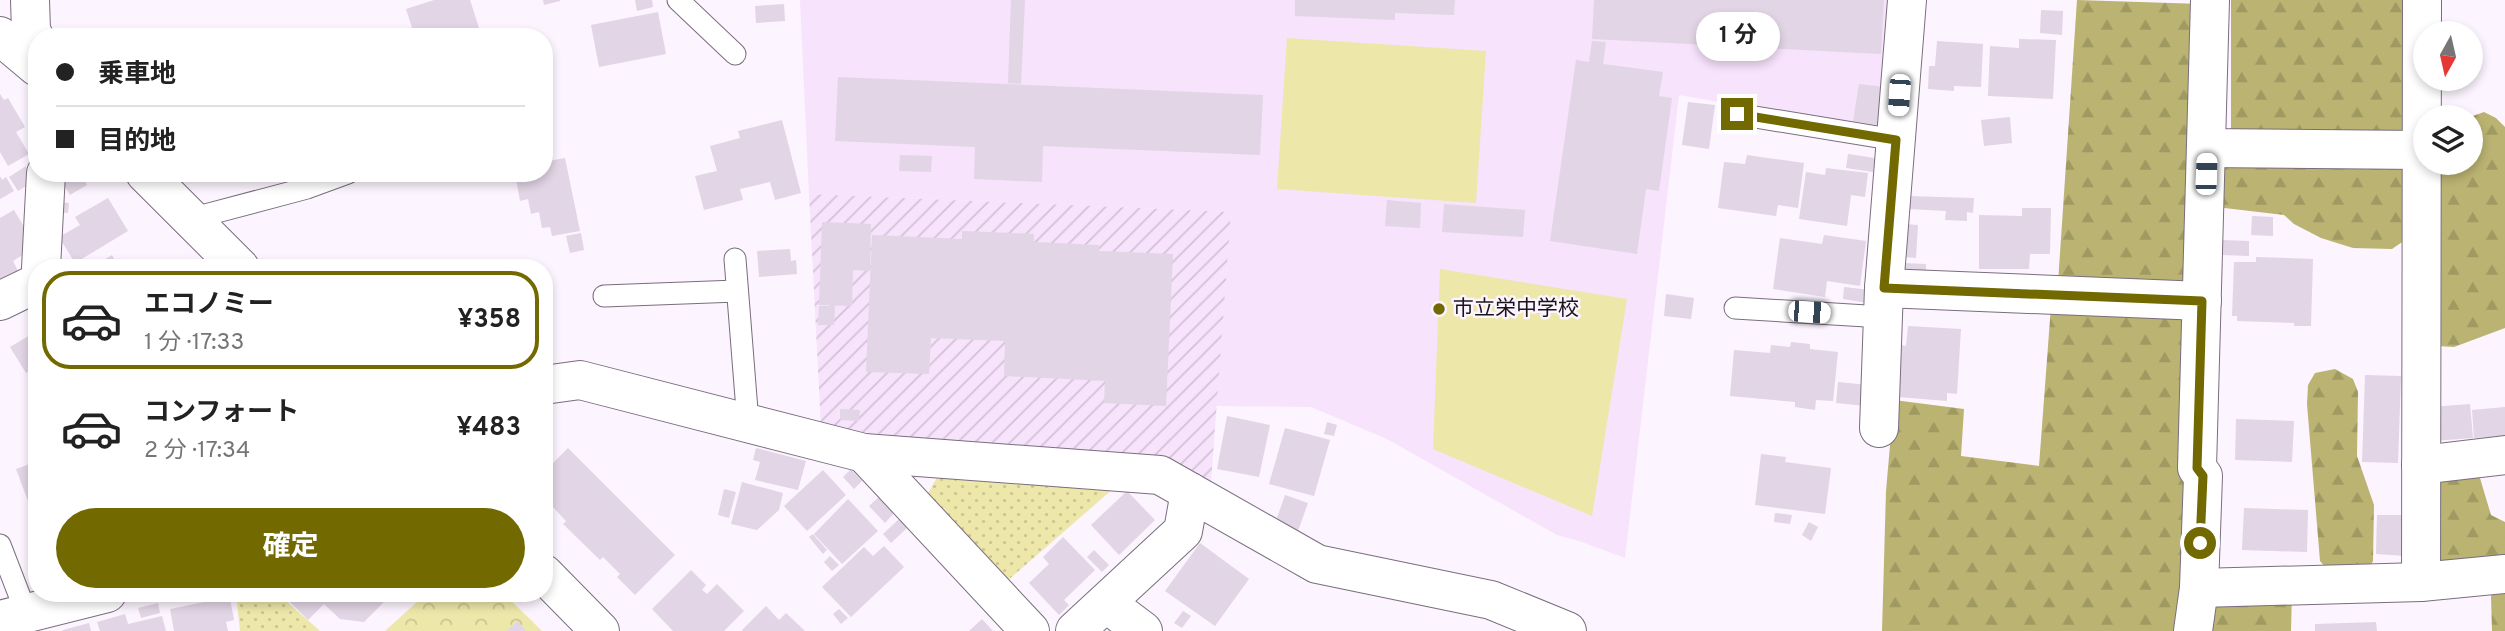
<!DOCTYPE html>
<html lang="ja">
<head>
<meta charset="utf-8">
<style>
  body { margin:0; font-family:Overpass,"Noto Sans JP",sans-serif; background:#f6f6f6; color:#222; height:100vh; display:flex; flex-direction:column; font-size:26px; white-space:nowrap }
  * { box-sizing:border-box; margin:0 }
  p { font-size:23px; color:#767676 }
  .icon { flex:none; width:38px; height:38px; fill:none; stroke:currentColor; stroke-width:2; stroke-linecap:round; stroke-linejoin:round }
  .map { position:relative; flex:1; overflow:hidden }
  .side { position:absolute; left:28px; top:259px; width:525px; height:343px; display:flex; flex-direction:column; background:#fff; border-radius:28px; box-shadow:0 4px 10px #0003 }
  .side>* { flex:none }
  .top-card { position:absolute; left:28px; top:28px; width:525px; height:154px; border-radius:28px; box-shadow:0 4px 10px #0003; display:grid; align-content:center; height:154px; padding:0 28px; background:#fff }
  .needle { width:46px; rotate:188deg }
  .fabs { position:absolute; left:2413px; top:21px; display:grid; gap:14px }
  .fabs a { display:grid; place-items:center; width:70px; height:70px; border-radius:50%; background:#fff; box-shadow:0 4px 10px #0003; font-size:35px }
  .end { position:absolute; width:32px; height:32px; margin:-16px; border:9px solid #726900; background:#fff; box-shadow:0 0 0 4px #fff }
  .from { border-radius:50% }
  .bubble { position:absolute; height:49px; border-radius:24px; background:#fff; box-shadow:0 4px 10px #0003; font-size:23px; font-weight:700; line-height:49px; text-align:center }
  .car { position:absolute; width:21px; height:42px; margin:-21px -10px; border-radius:9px; box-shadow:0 0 5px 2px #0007; background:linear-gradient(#fff 24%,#345 0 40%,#fff 0 76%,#345 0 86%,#fff 0) }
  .top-card b { display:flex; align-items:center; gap:24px; height:66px; font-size:26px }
  .top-card b+b { border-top:2px solid #e0e0e0 }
  .top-card i { width:18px; height:18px; background:#222 }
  ul { padding:12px 0 0; list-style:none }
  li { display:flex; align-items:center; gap:21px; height:98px; margin:0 14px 10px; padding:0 14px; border:4px solid transparent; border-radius:28px }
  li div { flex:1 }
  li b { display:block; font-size:26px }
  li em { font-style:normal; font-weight:700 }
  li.on { border-color:#726900 }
  li>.icon { width:63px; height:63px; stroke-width:1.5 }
  .action { display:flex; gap:14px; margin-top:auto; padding:14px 28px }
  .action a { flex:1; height:80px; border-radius:42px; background:#726900; color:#fff; font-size:28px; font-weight:700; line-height:80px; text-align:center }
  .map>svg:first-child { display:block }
  .built { fill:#f7e3fb }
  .industrial { fill:url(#industrial-furrows) }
  .grass { fill:url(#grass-dots) }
  .forest { fill:url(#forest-firs) }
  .park { fill:url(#park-crowns) }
  .pitch { fill:#ede7a9 }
  .building { fill:#e2d5e5 }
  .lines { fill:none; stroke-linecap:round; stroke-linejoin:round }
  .service-casing { stroke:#7a6e7d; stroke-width:23 }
  .minor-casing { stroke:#7a6e7d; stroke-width:40 }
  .tertiary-casing { stroke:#7a6e7d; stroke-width:40 }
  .service { stroke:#fff; stroke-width:21 }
  .minor { stroke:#fff; stroke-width:38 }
  .tertiary { stroke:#fff; stroke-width:38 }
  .route { stroke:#726900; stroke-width:9 }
  .poi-dot { fill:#726900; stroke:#fcf4fe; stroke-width:2.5 }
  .labels { text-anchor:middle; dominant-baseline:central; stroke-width:5; stroke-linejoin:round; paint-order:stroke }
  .poi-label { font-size:21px; fill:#19141a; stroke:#fcf4fe; text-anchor:start }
</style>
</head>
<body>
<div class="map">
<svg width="2505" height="631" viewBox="0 0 2505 631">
  <defs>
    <pattern id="industrial-furrows" width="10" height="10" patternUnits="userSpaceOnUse" patternTransform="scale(1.75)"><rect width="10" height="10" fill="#f7e3fb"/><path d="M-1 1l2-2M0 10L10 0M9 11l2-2" fill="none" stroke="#d3c2d7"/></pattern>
    <pattern id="grass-dots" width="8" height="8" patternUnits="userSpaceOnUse" patternTransform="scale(1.75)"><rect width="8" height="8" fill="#ede7a9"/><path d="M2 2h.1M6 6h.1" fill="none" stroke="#cbc591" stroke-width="1.8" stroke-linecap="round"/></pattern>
    <pattern id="forest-firs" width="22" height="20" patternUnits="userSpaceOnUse" patternTransform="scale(1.75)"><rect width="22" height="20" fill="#bab372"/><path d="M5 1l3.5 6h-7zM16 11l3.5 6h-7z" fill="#9f9962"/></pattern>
    <pattern id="park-crowns" width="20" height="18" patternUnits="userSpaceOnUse" patternTransform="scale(1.75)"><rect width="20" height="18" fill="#ede7a9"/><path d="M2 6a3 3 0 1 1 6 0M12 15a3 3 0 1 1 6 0" fill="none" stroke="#cbc591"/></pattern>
  </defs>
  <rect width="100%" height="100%" fill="#fcf4fe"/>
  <!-- built -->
  <path class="built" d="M800,0H1893L1883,130L1679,95L1625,558L1579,541L1557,535L1387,439L1311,407L1216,406L1231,212L809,194Z"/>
  <!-- industrial -->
  <path class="industrial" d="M809,194L1231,212L1211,482L1166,463L821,428Z"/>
  <!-- grass -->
  <g class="grass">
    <path d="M940,472L1114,488L1006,582L925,499Z"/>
    <path d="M236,593H277L320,631H240Z"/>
  </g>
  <!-- forest -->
  <g class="forest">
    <path d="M2077,0L2202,4L2192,290L2058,283Z"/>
    <path d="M2231,0H2410L2409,142L2231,137Z"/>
    <path d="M2484,112L2496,118L2505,127V328L2454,347L2437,346L2440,163H2471L2470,117Z"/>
    <path d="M2219,156L2410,160L2405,240L2392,249L2353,248L2321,238L2294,224L2284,215L2216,207Z"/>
    <path d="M2051,306L2194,314L2185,631H1882L1886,491L1894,400L1964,409L1961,456L2039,466Z"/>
    <path d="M2335,369L2353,379L2358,392L2357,456L2374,505L2373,561L2369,568L2327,569L2320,561L2307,404L2308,385L2315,373Z"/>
    <path d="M2477,468L2491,515L2505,522V568L2440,574L2429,479Z"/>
    <path d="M2505,587V631H2492L2491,596L2495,588Z"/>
    <path d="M2292,591L2291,631H2203L2210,597Z"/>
  </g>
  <!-- park -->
  <path class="park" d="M427,593H503L542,631H385Z"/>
  <!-- pitch -->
  <g class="pitch">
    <path d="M1287,38L1486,51L1476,203L1277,189Z"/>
    <path d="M1440,269L1627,299L1592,516L1433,449Z"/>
  </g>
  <!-- building -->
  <g class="building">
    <path d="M434,0H470L479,28L450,37H415L406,9Z"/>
    <path d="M543,0H560V1L544,5Z"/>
    <path d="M635,0H652L653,7L637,11Z"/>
    <path d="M1011,0H1025L1021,84L1008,83Z"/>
    <path d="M1295,0H1455L1454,15L1395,13V20L1295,16Z"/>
    <path d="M1594,0H1884L1881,54L1592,39Z"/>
    <path d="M784,4L785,21L756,23L755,6Z"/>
    <path d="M2041,10L2063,11L2062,35L2040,33Z"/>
    <path d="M658,12L666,54L599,67L591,25Z"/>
    <path d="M2019,39L2056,40L2053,99L1988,96L1990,46L2019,48Z"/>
    <path d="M1592,41L1606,42L1603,64L1663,72L1659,96L1672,98L1659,191L1646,189L1637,254L1550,241L1576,60L1589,62Z"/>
    <path d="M1937,41L1983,44L1981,87L1954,86V91L1928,89L1929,66H1935Z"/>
    <path d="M838,77L1263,95L1260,155L1043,146L1042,182L974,179L975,147L835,141Z"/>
    <path d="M1859,84L1884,87L1878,125L1853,121Z"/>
    <path d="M0,94L4,100L8,98L25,127L16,132L29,154L8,166L0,152Z"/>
    <path d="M1688,102L1715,105L1709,149L1682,145Z"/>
    <path d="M2010,117L2012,143L1984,146L1981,120Z"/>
    <path d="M782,120L801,193L775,200L770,182L740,189L743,200L704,210L695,176L717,171L710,146L740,138L738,131Z"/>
    <path d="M1848,154L1875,158L1873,172L1846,168Z"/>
    <path d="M900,155L932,156L931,172L899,171Z"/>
    <path d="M1747,155L1804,163L1798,208L1778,205L1776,216L1718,208L1724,162L1745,164Z"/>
    <path d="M565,158L580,231L552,236L550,227L542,228L539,212L531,214L528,199L520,201L515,173H544V162Z"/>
    <path d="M26,166L28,185L18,191L9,177Z"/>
    <path d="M1826,168L1868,173L1865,197L1851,195L1847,226L1799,219L1806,172L1825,175Z"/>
    <path d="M77,173H80L87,185L70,195L62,182Z"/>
    <path d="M0,176L2,180L6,177L14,191L0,199Z"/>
    <path d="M1908,196L1974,198L1973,213L1967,212V221L1945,220L1946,211L1908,209Z"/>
    <path d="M108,198L128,231L75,263L59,237L80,225L75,217Z"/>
    <path d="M1387,200L1421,203L1420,228L1385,226Z"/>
    <path d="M60,202L69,203L68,213H59Z"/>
    <path d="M1444,204L1525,210L1523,237L1442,232Z"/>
    <path d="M2022,208H2051L2050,254H2030L2029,269H1979V215L2022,216Z"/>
    <path d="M14,210L33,242L22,249L24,254L13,261L18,271L0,282V218Z"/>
    <path d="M2252,216L2273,217V236L2251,235Z"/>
    <path d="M822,222L871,224L870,271L853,270L852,306L819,305Z"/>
    <path d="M1905,224L1918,225L1916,258L1904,257Z"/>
    <path d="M962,231L1034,234V242L1099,245V251L1173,254L1166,406L1104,403L1105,381L1004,376L1005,341L931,338L929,374L866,372L872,235L962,239Z"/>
    <path d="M581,233L584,250L570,253L566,236Z"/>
    <path d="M1824,235L1866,241L1860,286L1827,281L1825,297L1773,289L1780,238L1822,244Z"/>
    <path d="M2221,240L2249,241V256L2221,255Z"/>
    <path d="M790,249L791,261L796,260L797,274L759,277L757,251Z"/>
    <path d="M112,255L119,268H91Z"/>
    <path d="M2256,257L2313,259L2311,326H2294V323L2237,321V316H2232L2234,262H2256Z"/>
    <path d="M1903,263L1926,264V277L1902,276Z"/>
    <path d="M1844,287L1870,290L1868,303L1843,299Z"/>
    <path d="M1666,294L1694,298L1691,319L1664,316Z"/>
    <path d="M819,306H835L834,325H818Z"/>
    <path d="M1908,326L1961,329L1957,394L1947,393V401L1898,397L1902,345L1906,346Z"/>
    <path d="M37,331V367L26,373L10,347Z"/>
    <path d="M1791,342L1810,344V349L1838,352L1833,401L1816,400L1815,410L1795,407V402L1730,396L1734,350L1770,353L1771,345L1790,347Z"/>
    <path d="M2365,375L2401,376L2398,463L2362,462Z"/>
    <path d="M1838,382L1868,385L1866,406L1836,403Z"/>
    <path d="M2470,404L2473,438L2433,441L2430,407Z"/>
    <path d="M2505,407V436L2474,438L2472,410Z"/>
    <path d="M840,409L860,410L859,421L840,420Z"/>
    <path d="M1227,416L1270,425L1259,477L1217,469Z"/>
    <path d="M2236,419L2294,421L2292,462L2235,460Z"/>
    <path d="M1327,422L1337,425L1334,436L1324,434Z"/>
    <path d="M1285,428L1330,440L1314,496L1269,484Z"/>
    <path d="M568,448L675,555L635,595L617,577L620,574L603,557L600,560L563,524L566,521L552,506L549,509L544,504V472Z"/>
    <path d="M756,448L806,461L798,490L755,480L760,462L753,460Z"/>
    <path d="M1761,454L1786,457L1785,462L1831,468L1825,514L1755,505Z"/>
    <path d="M30,464L37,482V498L28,501L16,469Z"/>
    <path d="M851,469L862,481L854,489L843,477Z"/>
    <path d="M823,470L846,495L807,531L784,506Z"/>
    <path d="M742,482L783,493L779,510L757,530L731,524Z"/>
    <path d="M724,489L736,492L729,518L718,515Z"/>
    <path d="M1127,491L1155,520L1119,555L1091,525Z"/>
    <path d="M1285,495L1308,503L1298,531L1277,518Z"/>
    <path d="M879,497L894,513L885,523L869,506Z"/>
    <path d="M848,499L878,531L842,564L814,534Z"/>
    <path d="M2244,508L2308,510L2307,552L2242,550Z"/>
    <path d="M1775,513L1792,515L1790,524L1774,522Z"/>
    <path d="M2377,515H2407L2405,556L2376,554Z"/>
    <path d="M899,519L907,528L891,543L883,534Z"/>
    <path d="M1809,522L1818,527L1811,541L1802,535Z"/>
    <path d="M813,534L827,550L823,554L809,537Z"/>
    <path d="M1063,537L1095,570L1064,600L1069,605L1059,615L1029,583L1049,564L1043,557Z"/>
    <path d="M1200,543L1249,579L1215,626L1165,591Z"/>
    <path d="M884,546L904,567L851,617L822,587L864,547L873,556Z"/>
    <path d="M1094,550L1109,565L1102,572L1087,557Z"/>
    <path d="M830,556L839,565L832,571L824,562Z"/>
    <path d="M691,570L706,585L702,590L707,594L717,584L744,611L724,631H673L652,609Z"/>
    <path d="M202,593H229L234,620L226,622L228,631H174L170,609L204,602Z"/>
    <path d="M281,593H393L364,622L340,619L324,604L308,620Z"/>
    <path d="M158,603L160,613L141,618L138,608Z"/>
    <path d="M766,606L779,620L786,613L805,631H743L742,630Z"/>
    <path d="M839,609L848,618L841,624L833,614Z"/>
    <path d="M1183,611L1191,616L1182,628L1174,623Z"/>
    <path d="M125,614L128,624L162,616L166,631H100L97,622Z"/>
    <path d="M982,619L993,631H969Z"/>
    <path d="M518,621L526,631H506Z"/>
    <path d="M2376,622L2377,631H2315V624Z"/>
    <path d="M89,623L91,631H63V630Z"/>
  </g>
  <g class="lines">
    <!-- service casing -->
    <g class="service-casing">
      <g id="service">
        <path d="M678,0L735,54"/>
        <path d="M1737,114L1896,140"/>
        <path d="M190,219L307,188L348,173"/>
        <path d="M735,259L748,423"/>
        <path d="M604,296L737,291"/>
        <path d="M1735,308L1883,317"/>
        <path d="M0,545L27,615"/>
      </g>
    </g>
    <!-- minor casing -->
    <g class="minor-casing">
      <g id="minor">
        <path d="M30,0L31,30L37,43"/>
        <path d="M2206,148L2421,150"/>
        <path d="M41,268L46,173"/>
        <path d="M1884,288L2202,301"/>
        <path d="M0,301L37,283"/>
        <path d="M544,385L580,380L864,453L1160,475L1317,564L1491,600L1567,631"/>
        <path d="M1879,428L1884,288L1907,0"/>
        <path d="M864,453L1030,631"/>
        <path d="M2421,465L2505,455"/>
        <path d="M2421,582L2422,0"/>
        <path d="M2199,588L2421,582L2505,574"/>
        <path d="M1106,603L1143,631"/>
        <path d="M0,620L107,593"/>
        <path d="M1075,631L1183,531L1190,492"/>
        <path d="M2193,631L2199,588L2203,476L2197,468L2210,0"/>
      </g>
    </g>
    <!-- tertiary casing -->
    <g class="tertiary-casing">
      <g id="tertiary">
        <path d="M0,36L37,67"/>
        <path d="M145,173L240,268"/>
        <path d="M544,574L600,631"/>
      </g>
    </g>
    <!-- service -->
    <use href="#service" class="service"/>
    <!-- minor -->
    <use href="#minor" class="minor"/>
    <!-- tertiary -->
    <use href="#tertiary" class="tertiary"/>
  </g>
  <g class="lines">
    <!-- route -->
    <path class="route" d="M1737,114L1896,140L1884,288L2202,301L2197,468L2203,476L2200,543"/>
  </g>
  <!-- markers -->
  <circle class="poi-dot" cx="1439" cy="309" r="7"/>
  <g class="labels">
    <!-- poi labels -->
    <g class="poi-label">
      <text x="1453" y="309">市立栄中学校</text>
    </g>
  </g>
</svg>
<div class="fabs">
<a><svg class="needle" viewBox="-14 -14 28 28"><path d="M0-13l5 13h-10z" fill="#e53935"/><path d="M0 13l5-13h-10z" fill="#767676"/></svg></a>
<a><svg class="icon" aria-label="layers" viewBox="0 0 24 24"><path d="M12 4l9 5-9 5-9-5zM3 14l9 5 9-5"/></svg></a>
</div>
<i class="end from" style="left:2200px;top:543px"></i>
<i class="end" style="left:1737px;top:114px"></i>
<div class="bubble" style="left:1696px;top:12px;width:84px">1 分</div>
<i class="car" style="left:1899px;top:95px;rotate:184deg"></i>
<i class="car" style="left:2206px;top:174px;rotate:2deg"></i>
<i class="car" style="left:1809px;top:312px;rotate:94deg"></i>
<div class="top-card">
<b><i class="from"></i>乗車地</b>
<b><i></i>目的地</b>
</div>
<section class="side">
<ul>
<li class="on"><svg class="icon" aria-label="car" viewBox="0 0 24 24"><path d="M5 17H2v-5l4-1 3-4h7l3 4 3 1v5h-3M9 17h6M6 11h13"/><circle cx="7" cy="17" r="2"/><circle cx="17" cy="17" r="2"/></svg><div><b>エコノミー</b><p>1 分 · 17:33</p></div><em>¥358</em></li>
<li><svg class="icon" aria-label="car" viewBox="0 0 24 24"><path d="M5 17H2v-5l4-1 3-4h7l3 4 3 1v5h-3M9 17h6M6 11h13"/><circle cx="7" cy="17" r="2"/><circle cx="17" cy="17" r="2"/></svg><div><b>コンフォート</b><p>2 分 · 17:34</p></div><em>¥483</em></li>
</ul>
<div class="action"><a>確定</a></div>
</section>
</div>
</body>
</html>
